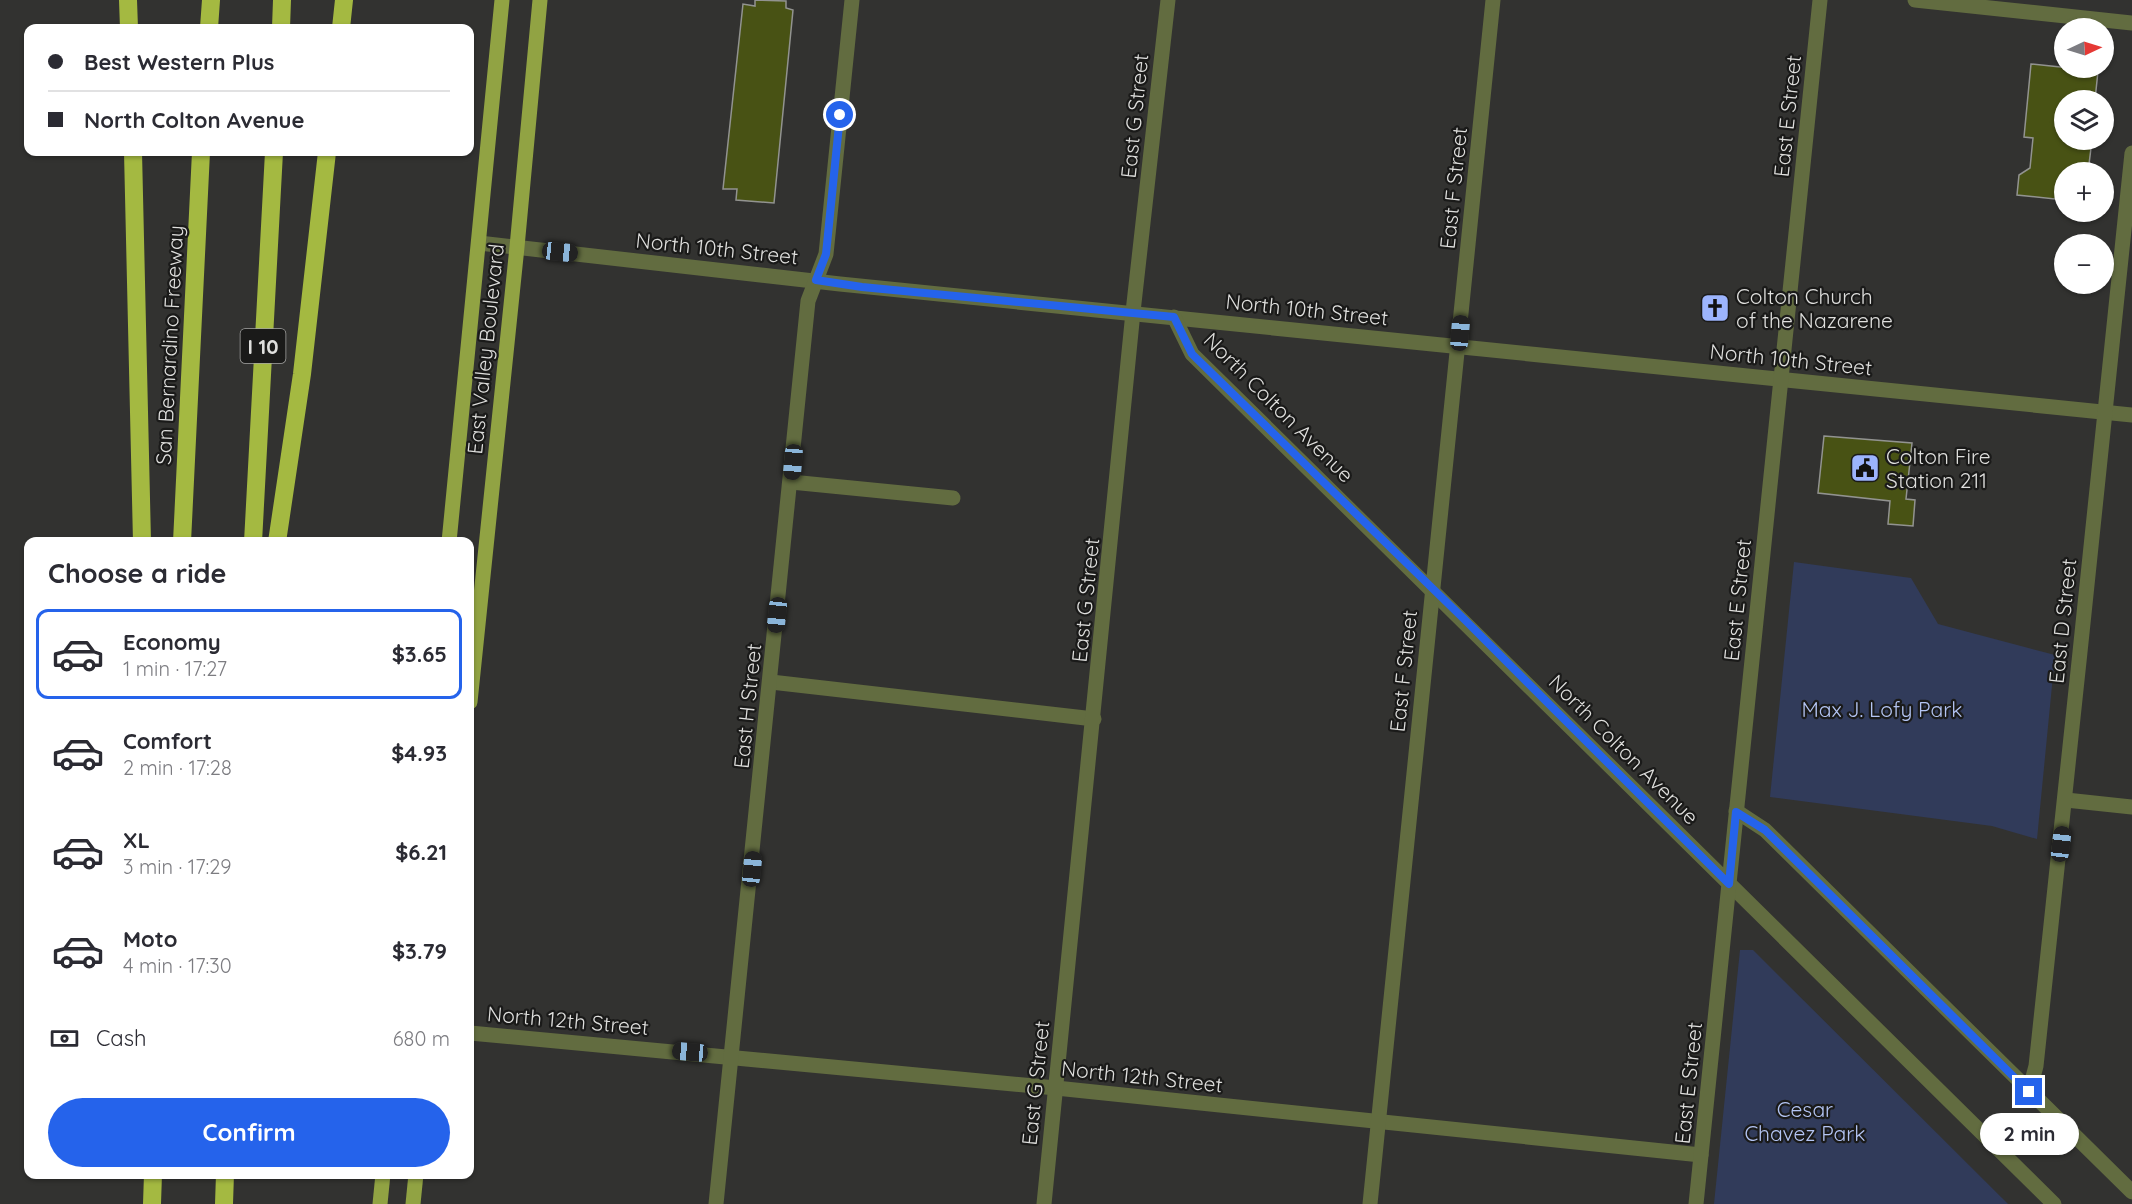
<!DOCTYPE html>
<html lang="en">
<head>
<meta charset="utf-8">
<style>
  body { margin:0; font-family:Quicksand,sans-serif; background:#f7f7f7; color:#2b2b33; height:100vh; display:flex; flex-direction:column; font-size:22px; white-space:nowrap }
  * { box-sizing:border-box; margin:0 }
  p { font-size:20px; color:#7c7c81 }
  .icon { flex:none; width:33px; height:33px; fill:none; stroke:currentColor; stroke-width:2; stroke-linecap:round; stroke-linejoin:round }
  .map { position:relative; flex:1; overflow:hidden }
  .side { position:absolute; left:24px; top:537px; width:450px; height:642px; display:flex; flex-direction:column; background:#fff; border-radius:12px; box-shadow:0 2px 4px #0004 }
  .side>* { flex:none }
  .guide { position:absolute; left:24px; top:24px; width:450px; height:132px; border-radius:12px; box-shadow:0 2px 4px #0004; display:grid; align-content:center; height:132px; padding:0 24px; background:#fff }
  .needle { width:39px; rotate:86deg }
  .tools { position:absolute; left:2054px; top:18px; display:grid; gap:12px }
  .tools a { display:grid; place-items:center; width:60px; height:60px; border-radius:50%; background:#fff; box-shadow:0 2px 4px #0004; font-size:30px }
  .end { position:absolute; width:27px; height:27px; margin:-14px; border:8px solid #2563eb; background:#fff; box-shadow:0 0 0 3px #fff }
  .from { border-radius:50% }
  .bubble { position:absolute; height:42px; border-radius:21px; background:#fff; box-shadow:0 2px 4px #0004; font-size:20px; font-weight:700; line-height:42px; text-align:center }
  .car { position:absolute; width:18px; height:36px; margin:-18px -9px; border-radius:8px; box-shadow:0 0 4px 2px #0007; background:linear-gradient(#222 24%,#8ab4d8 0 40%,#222 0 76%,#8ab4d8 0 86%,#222 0) }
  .guide b { display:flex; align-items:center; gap:21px; height:57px; font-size:22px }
  .guide b+b { border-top:2px solid #e1e1e2 }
  .guide i { width:15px; height:15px; background:#2b2b33 }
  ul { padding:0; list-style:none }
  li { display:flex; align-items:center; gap:18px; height:90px; margin:0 12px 9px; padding:0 12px; border:3px solid transparent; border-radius:12px }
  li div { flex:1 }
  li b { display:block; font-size:22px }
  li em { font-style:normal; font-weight:700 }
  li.selected { border-color:#2563eb }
  li>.icon { width:54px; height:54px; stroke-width:1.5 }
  h2 { padding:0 24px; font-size:27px; line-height:72px }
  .pay { display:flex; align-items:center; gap:15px; height:66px; padding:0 24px; font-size:22px }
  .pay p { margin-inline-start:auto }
  .button { display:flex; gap:12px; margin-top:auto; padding:12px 24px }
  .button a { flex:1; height:69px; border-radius:36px; background:#2563eb; color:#fff; font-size:24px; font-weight:700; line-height:69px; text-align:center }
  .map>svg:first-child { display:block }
  .green { fill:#313b5a }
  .building { fill:#485214; stroke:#929390; stroke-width:1.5 }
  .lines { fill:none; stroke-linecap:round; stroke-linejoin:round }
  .minor { stroke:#626c40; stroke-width:15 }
  .major { stroke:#91a343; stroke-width:15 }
  .highway { stroke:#a4b941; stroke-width:18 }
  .route { stroke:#2563eb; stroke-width:8 }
  .labels { text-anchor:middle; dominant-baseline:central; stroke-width:4.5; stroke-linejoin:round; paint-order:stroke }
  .shield { fill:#1a1a19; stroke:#a4a4a2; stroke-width:1.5 }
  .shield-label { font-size:20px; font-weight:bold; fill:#dfdfdd }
  .street-label { font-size:21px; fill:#dfdfdd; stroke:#1a1a19 }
  .poi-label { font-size:21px; fill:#dfdfdd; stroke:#1a1a19; text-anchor:start }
  .park-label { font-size:21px; fill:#b4c5f4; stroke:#1a1a19 }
</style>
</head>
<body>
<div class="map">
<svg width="2132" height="1204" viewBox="0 0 2132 1204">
  <rect width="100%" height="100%" fill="#323230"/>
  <!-- green -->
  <g class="green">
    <path d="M1794,562L1911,578L1938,624L2055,655L2037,839L1992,826L1770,797Z"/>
    <path d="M1740,950H1753L2008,1204H1714Z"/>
  </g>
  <!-- building -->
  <g class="building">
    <path d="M755,0L786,1V8L793,10L774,203L736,200L737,189H723L743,4L755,6Z"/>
    <path d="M2031,64L2098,71L2095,100H2064V140H2092L2088,172H2064V200L2017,195L2019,175L2030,168L2033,138L2024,137Z"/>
    <path d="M1824,436L1912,443L1906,499L1915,500L1913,526L1888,524L1890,501L1818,493Z"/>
  </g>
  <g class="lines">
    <!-- minor -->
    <g class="minor">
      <path d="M1915,0L2132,23"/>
      <path d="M479,243L840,284L2132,415"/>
      <path d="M1174,317L1192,354L2054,1204"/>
      <path d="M791,482L953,498"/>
      <path d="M771,682L1094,719"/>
      <path d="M2066,800L2132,807"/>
      <path d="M1736,811L1765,830L2132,1192"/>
      <path d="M470,1033L1056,1088L1701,1155"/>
      <path d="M2029,1092L2036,1066C2070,762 2099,457 2132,153"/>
      <path d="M716,1204L808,301L826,254L852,0"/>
      <path d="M1044,1204L1133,312L1168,0"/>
      <path d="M1370,1204L1493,0"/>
      <path d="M1696,1204L1820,0"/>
    </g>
    <!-- major -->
    <g class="major">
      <path d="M449,542L502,0"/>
      <path d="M470,702L517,247L540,0"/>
      <path d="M380,1204L383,1174"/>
      <path d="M413,1204L416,1174"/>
    </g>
    <!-- highway -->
    <g class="highway">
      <path d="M128,0L129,28"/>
      <path d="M209,28L211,0"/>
      <path d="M281,28L282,0"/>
      <path d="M341,28L344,0"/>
      <path d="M133,152L142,542"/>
      <path d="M182,542L201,152"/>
      <path d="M253,542L274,152"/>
      <path d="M277,542L302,374L327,152"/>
      <path d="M152,1204L153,1174"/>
      <path d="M224,1204L225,1174"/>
    </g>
  </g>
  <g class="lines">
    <!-- route -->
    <path class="route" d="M840,115L826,254L816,280L862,287L1174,317L1192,354L1465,620L1729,884L1736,812L1765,830L2029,1092"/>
  </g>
  <!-- icons -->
  <defs>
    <g id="church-square" transform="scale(1.5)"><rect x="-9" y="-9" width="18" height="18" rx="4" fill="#9cb4fd" stroke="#1a1a19"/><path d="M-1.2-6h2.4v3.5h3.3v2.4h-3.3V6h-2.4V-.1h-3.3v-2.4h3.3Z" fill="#111"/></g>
    <g id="civic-square" transform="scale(1.5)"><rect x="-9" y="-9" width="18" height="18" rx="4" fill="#9cb4fd" stroke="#1a1a19"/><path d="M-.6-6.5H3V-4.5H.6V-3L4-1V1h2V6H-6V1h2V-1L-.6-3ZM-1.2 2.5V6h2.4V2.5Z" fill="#111"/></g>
  </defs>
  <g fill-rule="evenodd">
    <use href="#church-square" x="1715" y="308"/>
    <use href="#civic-square" x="1865" y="468"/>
  </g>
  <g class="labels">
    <!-- shield labels -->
    <rect class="shield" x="240.5" y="329" width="45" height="34" rx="4.5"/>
    <g class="shield-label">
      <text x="263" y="346">I 10</text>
    </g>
    <!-- street labels -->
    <g class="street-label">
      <text transform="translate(1134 116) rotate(-84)">East G Street</text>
      <text transform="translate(1787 116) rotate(-84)">East E Street</text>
      <text transform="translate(1453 188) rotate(-84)">East F Street</text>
      <text transform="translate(717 248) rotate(6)">North 10th Street</text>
      <text transform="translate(1307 309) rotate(6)">North 10th Street</text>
      <text transform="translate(169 345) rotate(-87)">San Bernardino Freeway</text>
      <text transform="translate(485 349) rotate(-84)">East Valley Boulevard</text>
      <text transform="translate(1791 359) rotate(6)">North 10th Street</text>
      <text transform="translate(1279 407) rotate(45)">North Colton Avenue</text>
      <text transform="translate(1085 600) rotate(-84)">East G Street</text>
      <text transform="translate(1737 600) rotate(-84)">East E Street</text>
      <text transform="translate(2062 621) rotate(-84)">East D Street</text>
      <text transform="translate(1403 671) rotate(-84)">East F Street</text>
      <text transform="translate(747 706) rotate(-84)">East H Street</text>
      <text transform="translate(1624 749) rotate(45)">North Colton Avenue</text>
      <text transform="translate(568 1020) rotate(5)">North 12th Street</text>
      <text transform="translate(1142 1076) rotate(6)">North 12th Street</text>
      <text transform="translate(1035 1083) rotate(-84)">East G Street</text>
      <text transform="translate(1688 1083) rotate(-84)">East E Street</text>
    </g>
    <!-- poi labels -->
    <g class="poi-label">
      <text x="1736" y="296">Colton Church<tspan x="1736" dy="24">of the Nazarene</tspan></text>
      <text x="1886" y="456">Colton Fire<tspan x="1886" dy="24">Station 211</tspan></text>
    </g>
    <!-- park labels -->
    <g class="park-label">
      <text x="1882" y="709">Max J. Lofy Park</text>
      <text x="1805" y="1109">Cesar<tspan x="1805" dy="24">Chavez Park</tspan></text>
    </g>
  </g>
</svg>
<div class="tools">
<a><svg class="needle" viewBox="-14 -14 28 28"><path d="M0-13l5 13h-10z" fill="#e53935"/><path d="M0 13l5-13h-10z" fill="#7c7c81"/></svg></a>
<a><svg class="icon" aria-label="layers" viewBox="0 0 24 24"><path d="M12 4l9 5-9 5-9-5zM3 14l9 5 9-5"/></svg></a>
<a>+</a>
<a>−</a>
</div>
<i class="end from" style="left:840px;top:115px"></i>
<i class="end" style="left:2029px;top:1092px"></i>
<div class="bubble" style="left:1980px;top:1113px;width:99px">2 min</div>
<i class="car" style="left:560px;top:252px;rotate:96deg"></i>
<i class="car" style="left:1460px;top:333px;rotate:5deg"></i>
<i class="car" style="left:793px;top:462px;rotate:185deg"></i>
<i class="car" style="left:777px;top:615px;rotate:186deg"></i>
<i class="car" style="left:2061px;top:844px;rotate:7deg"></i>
<i class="car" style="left:752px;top:869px;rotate:6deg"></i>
<i class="car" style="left:690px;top:1052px;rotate:275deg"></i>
<div class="guide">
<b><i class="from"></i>Best Western Plus</b>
<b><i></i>North Colton Avenue</b>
</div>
<section class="side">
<h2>Choose a ride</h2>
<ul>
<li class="selected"><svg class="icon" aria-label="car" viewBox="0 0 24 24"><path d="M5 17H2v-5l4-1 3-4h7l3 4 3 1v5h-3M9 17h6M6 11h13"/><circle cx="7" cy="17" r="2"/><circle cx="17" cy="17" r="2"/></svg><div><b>Economy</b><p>1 min · 17:27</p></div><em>$3.65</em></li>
<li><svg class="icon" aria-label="car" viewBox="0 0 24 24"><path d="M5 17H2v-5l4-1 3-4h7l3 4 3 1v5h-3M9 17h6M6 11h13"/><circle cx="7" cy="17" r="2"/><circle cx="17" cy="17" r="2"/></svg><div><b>Comfort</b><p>2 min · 17:28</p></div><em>$4.93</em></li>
<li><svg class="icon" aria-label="car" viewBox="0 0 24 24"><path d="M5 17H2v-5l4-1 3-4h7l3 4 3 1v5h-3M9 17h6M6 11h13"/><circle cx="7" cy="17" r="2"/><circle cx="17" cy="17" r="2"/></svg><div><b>XL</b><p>3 min · 17:29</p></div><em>$6.21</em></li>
<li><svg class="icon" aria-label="car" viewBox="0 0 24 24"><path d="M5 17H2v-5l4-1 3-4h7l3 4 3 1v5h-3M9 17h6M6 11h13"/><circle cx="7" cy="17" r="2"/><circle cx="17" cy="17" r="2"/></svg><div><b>Moto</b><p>4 min · 17:30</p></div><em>$3.79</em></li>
</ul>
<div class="pay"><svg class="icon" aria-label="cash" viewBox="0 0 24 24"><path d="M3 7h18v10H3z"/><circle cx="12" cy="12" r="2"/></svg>Cash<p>680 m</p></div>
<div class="button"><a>Confirm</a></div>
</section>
</div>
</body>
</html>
